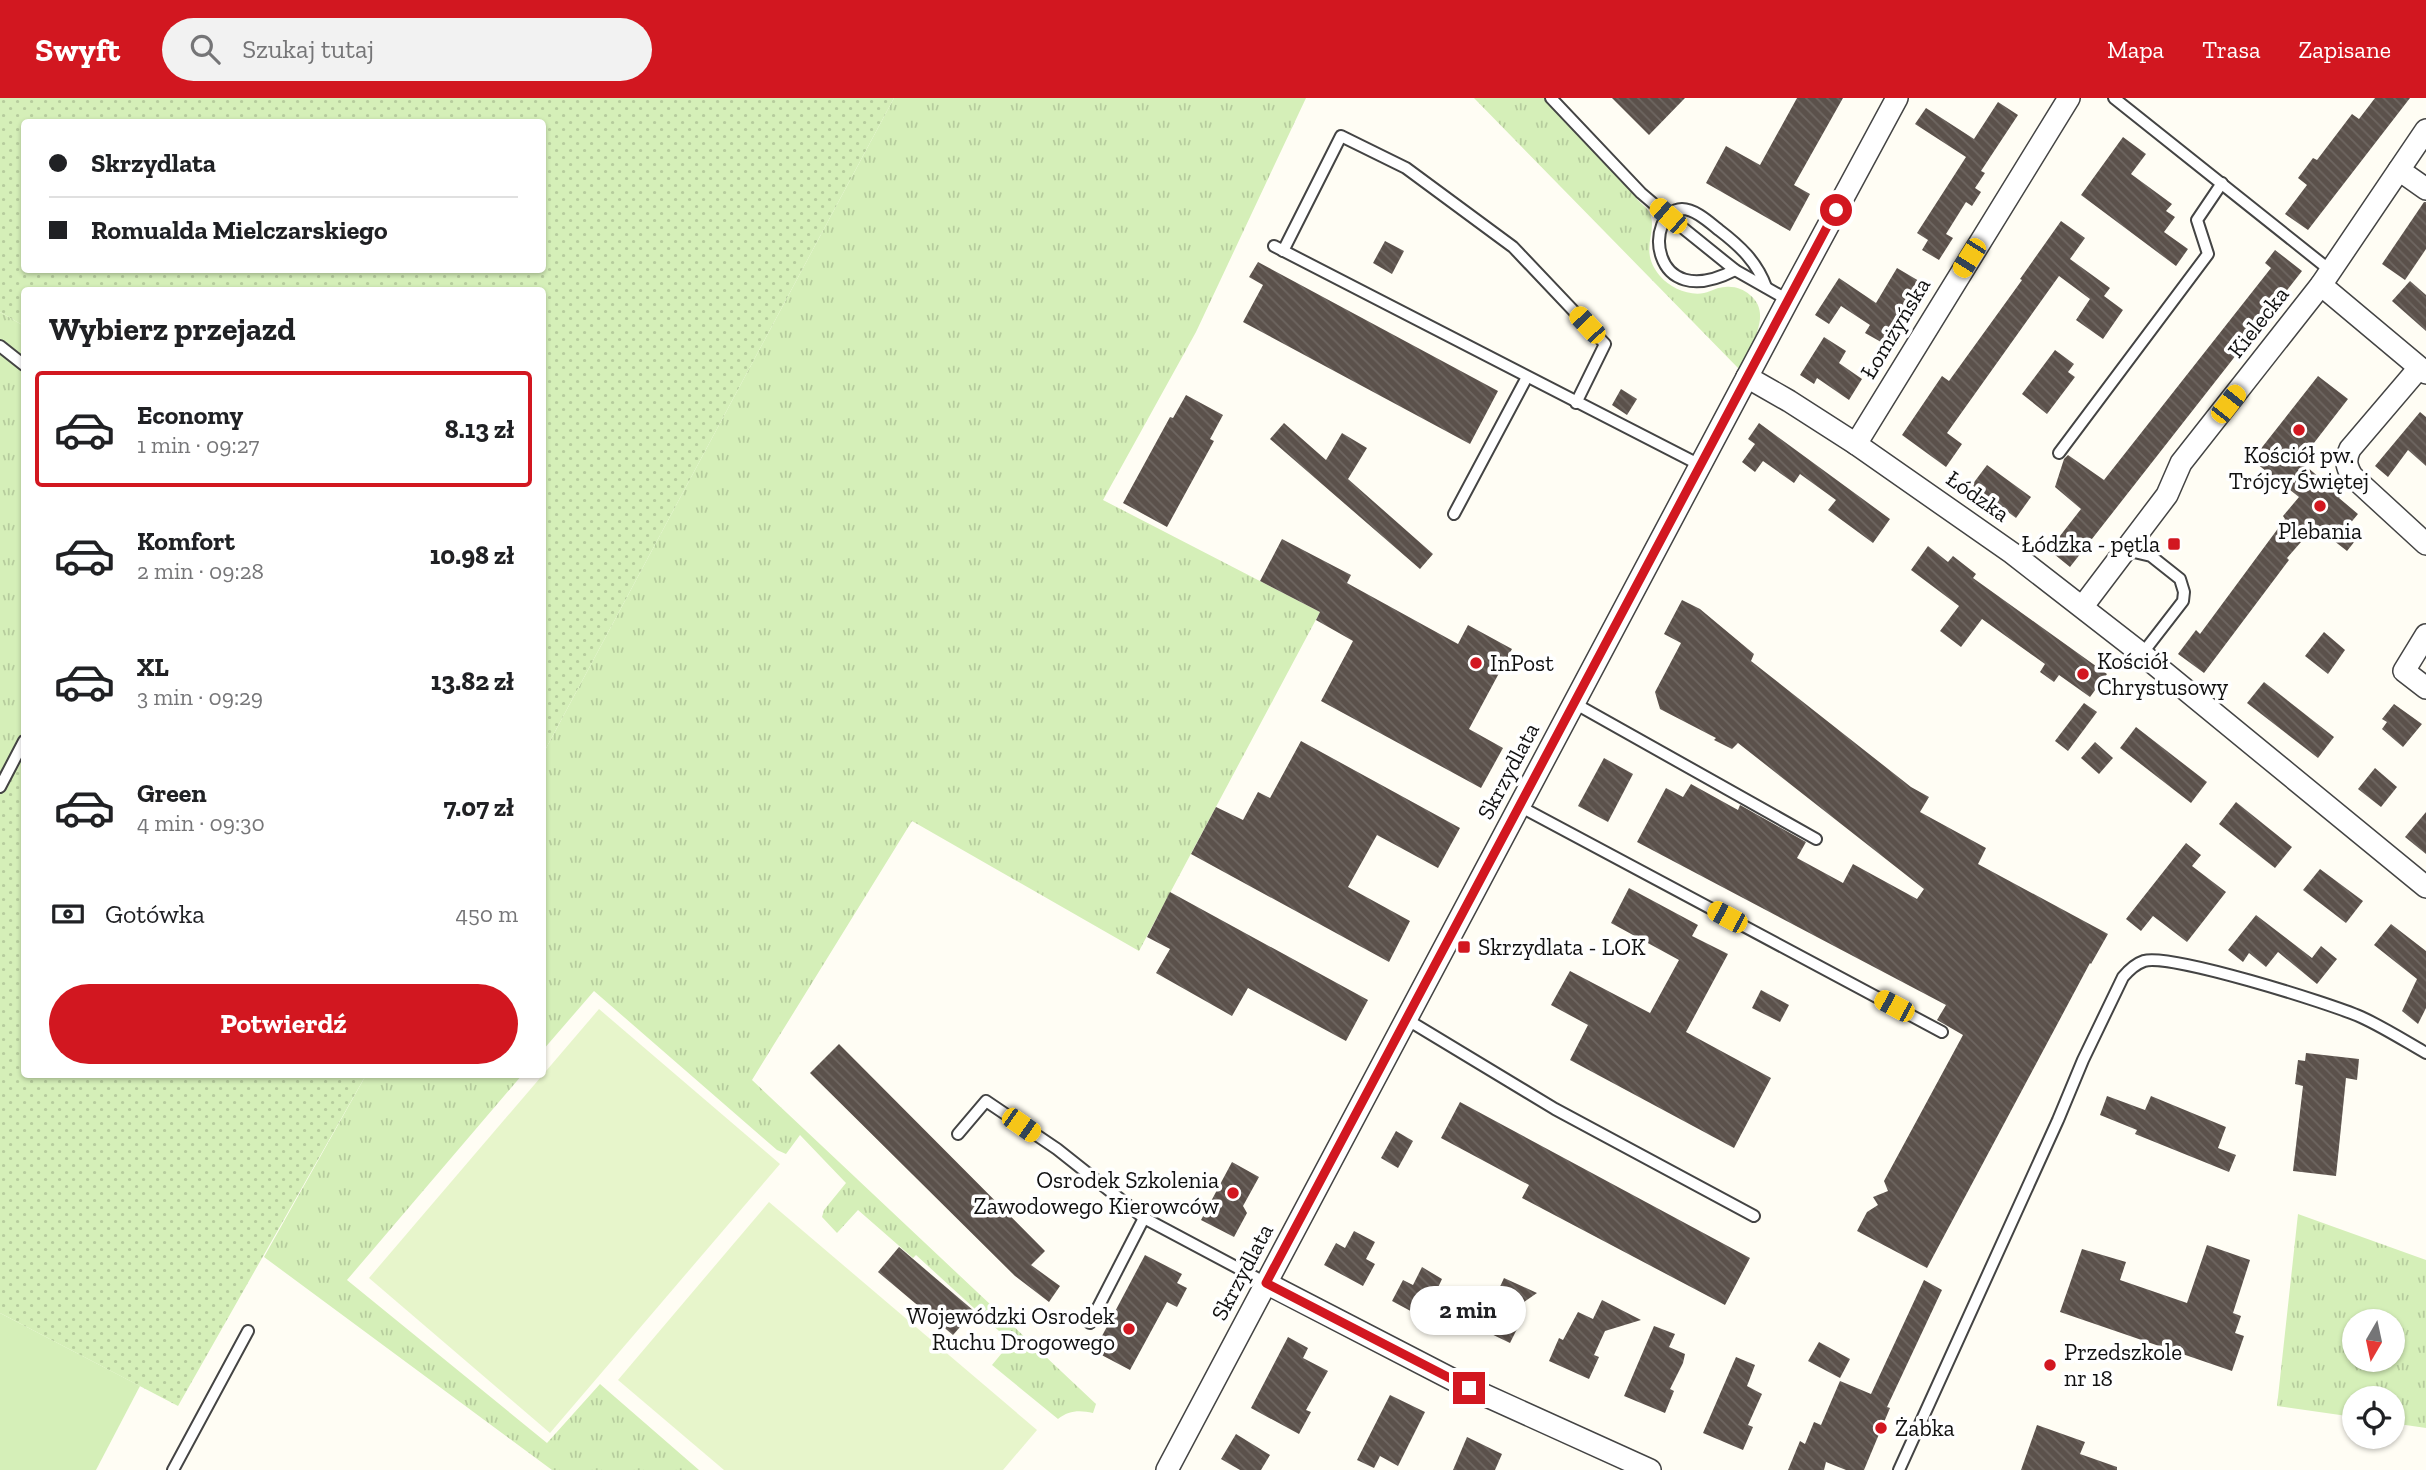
<!DOCTYPE html>
<html lang="pl">
<head>
<meta charset="utf-8">
<style>
  body { margin:0; font-family:"Zilla Slab",serif; background:#f2f2f2; color:#202124; height:100vh; display:flex; flex-direction:column; font-size:26px; white-space:nowrap }
  * { box-sizing:border-box; margin:0 }
  p { font-size:23px; color:#757577 }
  .icon { flex:none; width:38px; height:38px; fill:none; stroke:currentColor; stroke-width:2; stroke-linecap:round; stroke-linejoin:round }
  .map { position:relative; flex:1; overflow:hidden }
  .sheet { position:absolute; left:21px; top:189px; width:525px; height:791px; display:flex; flex-direction:column; background:#fff; border-radius:7px; box-shadow:0 2px 5px #0004 }
  .sheet>* { flex:none }
  .top-card { position:absolute; left:21px; top:21px; width:525px; height:154px; border-radius:7px; box-shadow:0 2px 5px #0004; display:grid; align-content:center; height:154px; padding:0 28px; background:#fff }
  .needle { width:46px; rotate:189deg }
  .tools { position:absolute; left:2342px; top:1211px; display:grid; gap:14px }
  .tools a { display:grid; place-items:center; width:63px; height:63px; border-radius:50%; background:#fff; box-shadow:0 2px 5px #0004; font-size:35px }
  .end { position:absolute; width:32px; height:32px; margin:-16px; border:9px solid #d21720; background:#fff; box-shadow:0 0 0 4px #fff }
  .from { border-radius:50% }
  .bubble { position:absolute; height:49px; border-radius:24px; background:#fff; box-shadow:0 2px 5px #0004; font-size:23px; font-weight:700; line-height:49px; text-align:center }
  .car { position:absolute; width:21px; height:42px; margin:-21px -10px; border-radius:9px; box-shadow:0 0 5px 2px #0007; background:linear-gradient(#f5c518 24%,#345 0 40%,#f5c518 0 76%,#345 0 86%,#f5c518 0) }
  .top-card b { display:flex; align-items:center; gap:24px; height:66px; font-size:26px }
  .top-card b+b { border-top:2px solid #e0e0e0 }
  .top-card i { width:18px; height:18px; background:#202124 }
  ul { padding:0; list-style:none }
  li { display:flex; align-items:center; gap:21px; height:116px; margin:0 14px 10px; padding:0 14px; border:4px solid transparent; border-radius:7px }
  li div { flex:1 }
  li b { display:block; font-size:26px }
  li em { font-style:normal; font-weight:700 }
  li.active { border-color:#d21720 }
  li>.icon { width:63px; height:63px; stroke-width:1.5 }
  h2 { padding:0 28px; font-size:32px; line-height:84px }
  .pay { display:flex; align-items:center; gap:18px; height:77px; padding:0 28px; font-size:26px }
  .pay p { margin-inline-start:auto }
  .cta { display:flex; gap:14px; margin-top:auto; padding:14px 28px }
  .cta a { flex:1; height:80px; border-radius:42px; background:#d21720; color:#fff; font-size:28px; font-weight:700; line-height:80px; text-align:center }
  header { display:flex; align-items:center; gap:42px; box-sizing:border-box; height:98px; padding:0 35px; background:#d21720; color:#fff }
  header strong { font-size:33px }
  nav { display:flex; gap:38px; margin-inline-start:auto; font-size:24px }
  .search { width:490px; height:63px; background:#f2f2f2; display:flex; align-items:center; gap:18px; box-sizing:border-box; padding:0 24px; border-radius:38px; color:#757577; font-size:26px }
  .map>svg:first-child { display:block }
  .grass { fill:url(#grass-tufts); fill-rule:evenodd }
  .park { fill:#d5efb8 }
  .garden { fill:url(#garden-dots); fill-rule:evenodd }
  .pitch { fill:#e7f5cb }
  .building { fill:url(#building-back-hatch) }
  .lines { fill:none; stroke-linecap:round; stroke-linejoin:round }
  .lane-casing { stroke:#444; stroke-width:14 }
  .street-casing { stroke:#444; stroke-width:24 }
  .lane { stroke:#fff; stroke-width:10 }
  .street { stroke:#fff; stroke-width:21 }
  .route { stroke:#d21720; stroke-width:9 }
  .poi-dot { fill:#d21720; stroke:#fff; stroke-width:2.5 }
  .labels { text-anchor:middle; dominant-baseline:central; stroke-width:7; stroke-linejoin:round; paint-order:stroke }
  .street-label { font-size:23px; fill:#111; stroke:#fff }
  .poi-label { font-size:23px; fill:#111; stroke:#fff; text-anchor:start }
</style>
</head>
<body>
<header>
<strong>Swyft</strong>
<div class="search"><svg class="icon" aria-label="search" viewBox="0 0 24 24"><circle cx="10" cy="10" r="6"/><path d="M15 15l6 6"/></svg>Szukaj tutaj</div>
<nav><a>Mapa</a><a>Trasa</a><a>Zapisane</a></nav>
</header>
<div class="map">
<svg width="2426" height="1372" viewBox="0 0 2426 1372">
  <defs>
    <pattern id="grass-tufts" width="24" height="20" patternUnits="userSpaceOnUse" patternTransform="scale(1.75)"><rect width="24" height="20" fill="#d5efb8"/><path d="M3 7l-1-3M5 7V3M7 7l1-3M15 17l-1-3M17 17v-4M19 17l1-3" fill="none" stroke="#b6cc9d"/></pattern>
    <pattern id="garden-dots" width="8" height="8" patternUnits="userSpaceOnUse" patternTransform="scale(1.75)"><rect width="8" height="8" fill="#d5efb8"/><path d="M2 2h.1M6 6h.1" fill="none" stroke="#b6cc9d" stroke-width="1.8" stroke-linecap="round"/></pattern>
    <pattern id="building-back-hatch" width="6" height="6" patternUnits="userSpaceOnUse" patternTransform="scale(1.75)"><rect width="6" height="6" fill="#5b514b"/><path d="M-1 5l2 2M0 0l6 6M5-1l2 2" fill="none" stroke="#6e6661"/></pattern>
  </defs>
  <rect width="100%" height="100%" fill="#fffdf4"/>
  <!-- grass -->
  <g class="grass">
    <path d="M894,0H1306L1196,234L1103,402L1320,514L1139,853L912,723L752,982L1096,1306L1093,1315C1080,1312 1069,1312 1058,1321L992,1267L1011,1244L916,1157L913,1160L858,1112L837,1135L822,1119L824,1112L846,1085L800,1037L786,1056L777,1052L594,893L543,952V656Z"/>
    <path d="M1474,0H1551L1641,95L1636,100C1640,105 1648,110 1650,116C1658,135 1638,152 1660,178C1670,190 1689,198 1704,195C1712,193 1718,189 1725,189C1735,188 1743,191 1750,197C1774,216 1749,251 1739,271Z"/>
    <path d="M0,214L24,228V643L0,689Z"/>
    <path d="M366,977H522L347,1182L547,1345L600,1286L699,1372H552L264,1159Z"/>
    <path d="M2298,1116L2426,1162V1330L2392,1325V1300H2354V1319L2277,1308ZM2392,1223V1262H2354V1223Z"/>
  </g>
  <!-- park -->
  <path class="park" d="M0,1215L140,1288L96,1372H0Z"/>
  <!-- garden -->
  <g class="garden">
    <path d="M0,0H894L543,656L542,192H24V228L0,214ZM542,24V172H24V24Z"/>
    <path d="M24,643V976L366,977L178,1308L0,1215V689Z"/>
  </g>
  <!-- pitch -->
  <g class="pitch">
    <path d="M599,911L780,1066L550,1335L369,1180Z"/>
    <path d="M769,1104L1037,1332L1003,1372H724L618,1282Z"/>
  </g>
  <!-- building -->
  <g class="building">
    <path d="M1612,0H1685L1649,37Z"/>
    <path d="M1797,0H1843L1794,87L1810,96L1790,133L1706,85L1726,48L1760,67Z"/>
    <path d="M2375,0H2410L2308,132L2285,116L2307,87L2298,80L2313,60L2317,62L2352,16L2359,21Z"/>
    <path d="M1998,4L2018,17L1981,73L1985,75L1975,90L1981,94L1972,108L1966,104L1946,136L1953,140L1939,162L1922,152L1928,142L1917,135L1966,59L1915,26L1926,10L1974,41Z"/>
    <path d="M2123,39L2146,56L2131,76L2172,106L2166,113L2175,119L2164,134L2188,151L2176,168L2081,97Z"/>
    <path d="M2424,104H2426V151L2405,182L2382,166Z"/>
    <path d="M2061,123L2085,140L2070,161L2110,190L2104,198L2123,212L2103,241L2076,222L2090,201L2059,178L1947,335L1962,346L1946,369L1902,337L1942,278L1949,283L2022,182L2020,181Z"/>
    <path d="M1385,143L1404,153L1392,176L1373,165Z"/>
    <path d="M2275,152L2302,173L2070,469L2049,452L2081,411L2055,389L2064,361L2068,357L2104,382L2271,170L2265,165Z"/>
    <path d="M1258,164L1498,293L1470,346L1243,224L1263,187L1249,179Z"/>
    <path d="M1897,170L1919,183L1881,244L1865,235L1870,227L1841,208L1829,226L1815,217L1839,180L1876,205Z"/>
    <path d="M2410,183L2426,197V233L2392,203Z"/>
    <path d="M1824,239L1846,253L1839,265L1862,281L1849,302L1817,280L1814,286L1800,277Z"/>
    <path d="M2055,252L2074,266L2068,274L2075,279L2047,316L2022,296Z"/>
    <path d="M2318,278L2348,301L2300,363L2341,398L2339,400L2358,416L2348,428L2359,438L2347,453L2315,428L2287,460L2289,462L2204,575L2178,556L2196,532L2200,536L2285,421L2283,418L2299,399L2252,362Z"/>
    <path d="M1621,291L1637,301L1627,317L1612,307Z"/>
    <path d="M1186,297L1223,317L1210,341L1214,343L1167,429L1123,405L1170,319L1173,320Z"/>
    <path d="M2420,314L2426,319V368L2408,352L2388,379L2375,368Z"/>
    <path d="M1284,325L1326,362L1342,335L1367,350L1348,381L1433,456L1420,471L1270,341Z"/>
    <path d="M1759,325L1890,421L1873,445L1828,412L1836,402L1800,376L1794,385L1763,363L1755,374L1742,364L1755,346L1748,341Z"/>
    <path d="M1987,367L2031,399L2016,420L1972,387Z"/>
    <path d="M1282,441L1351,477L1347,485L1458,546L1468,527L1512,551L1469,631L1503,650L1481,690L1321,603L1353,543L1316,522L1320,514L1260,483Z"/>
    <path d="M1928,448L1948,464L1953,458L1976,476L1973,480L2107,576L2090,599L2059,577L2054,584L2040,574L2045,566L1982,521L1961,549L1940,533L1959,508L1911,472Z"/>
    <path d="M1682,502L1700,511L1754,556L1751,563L1911,689L1929,699L1920,714L1986,750L1978,766L2108,836L2091,866L2090,865L1927,1170L1857,1133L1867,1114L1878,1107L1873,1099L1888,1093L1884,1083L1963,937L1937,922L1946,907L1637,744L1666,690L1683,699L1691,686L1738,712L1740,707L1806,744L1797,760L1843,785L1853,766L1917,801L1924,791L1738,645L1732,651L1714,642L1716,640L1660,611L1655,594L1681,545L1664,536Z"/>
    <path d="M2324,534L2345,552L2328,576L2305,558Z"/>
    <path d="M2264,584L2334,639L2318,660L2247,605Z"/>
    <path d="M2084,605L2097,614L2068,653L2055,643Z"/>
    <path d="M2394,606L2422,626L2403,649L2382,631L2387,624L2382,621Z"/>
    <path d="M2136,629L2207,684L2191,705L2120,650Z"/>
    <path d="M1301,643L1460,730L1438,770L1377,737L1348,789L1410,823L1389,864L1191,756L1216,709L1243,722L1258,694L1270,700Z"/>
    <path d="M2095,644L2113,660L2099,676L2081,660Z"/>
    <path d="M1604,660L1633,676L1608,724L1578,708Z"/>
    <path d="M2375,670L2397,689L2381,709L2358,691Z"/>
    <path d="M2236,704L2292,749L2275,770L2219,726Z"/>
    <path d="M2426,714V756L2405,739Z"/>
    <path d="M2186,745L2201,757L2192,768L2226,794L2187,844L2153,818L2141,833L2126,821Z"/>
    <path d="M2320,771L2363,803L2346,825L2303,792Z"/>
    <path d="M1629,790L1698,827L1692,838L1728,856L1686,934L1771,980L1734,1050L1570,962L1588,927L1551,907L1570,873L1650,915L1679,862L1611,825Z"/>
    <path d="M1170,794L1368,902L1346,943L1248,890L1232,918L1156,875L1170,851L1147,839Z"/>
    <path d="M2256,817L2312,860L2321,848L2337,861L2317,886L2278,854L2266,869L2249,855L2243,864L2228,852Z"/>
    <path d="M2391,826L2426,853V910L2418,926L2402,913L2417,881L2374,847Z"/>
    <path d="M1761,892L1789,907L1780,924L1752,910Z"/>
    <path d="M839,946L1045,1153L1031,1167L1060,1188L1049,1204L1015,1178L810,975Z"/>
    <path d="M2306,955L2359,961L2357,982L2346,980L2336,1078L2293,1073L2303,988L2295,986L2298,962L2305,963Z"/>
    <path d="M2107,998L2145,1012L2151,998L2226,1029L2218,1050L2236,1057L2229,1074L2135,1036L2137,1032L2100,1017Z"/>
    <path d="M1460,1004L1750,1160L1725,1207L1522,1100L1529,1087L1441,1040Z"/>
    <path d="M1396,1033L1413,1043L1398,1070L1381,1060Z"/>
    <path d="M1232,1064L1259,1079L1243,1108L1247,1115L1234,1139L1201,1122Z"/>
    <path d="M1354,1133L1375,1144L1366,1161L1375,1166L1363,1188L1324,1167L1336,1145L1345,1150Z"/>
    <path d="M2207,1147L2250,1162L2233,1215L2241,1218L2235,1235L2244,1238L2232,1273L2060,1214L2082,1151L2126,1164L2120,1182L2187,1205Z"/>
    <path d="M899,1149L974,1213L953,1237L878,1174Z"/>
    <path d="M1145,1157L1182,1176L1177,1185L1187,1190L1177,1209L1167,1204L1130,1272L1094,1253Z"/>
    <path d="M1422,1169L1442,1181L1434,1198L1442,1202L1431,1224L1392,1203L1403,1182L1413,1187Z"/>
    <path d="M1504,1180L1537,1195L1507,1216L1521,1223L1510,1245L1483,1232L1477,1236L1480,1230L1471,1226L1481,1204L1491,1208Z"/>
    <path d="M1924,1182L1942,1192L1887,1309L1890,1310L1864,1372H1846L1826,1364L1824,1372H1788L1800,1343L1805,1346L1814,1324L1821,1327L1840,1283L1871,1296Z"/>
    <path d="M1602,1202L1641,1222L1605,1233L1594,1257L1599,1259L1589,1281L1549,1263L1559,1240L1563,1242L1578,1214L1593,1221Z"/>
    <path d="M1654,1228L1675,1236L1669,1249L1685,1256L1683,1265L1670,1291L1674,1293L1665,1315L1624,1298Z"/>
    <path d="M1288,1239L1308,1250L1303,1260L1328,1273L1306,1312L1311,1314L1299,1336L1251,1310Z"/>
    <path d="M1819,1244L1850,1261L1840,1280L1808,1263Z"/>
    <path d="M1736,1259L1755,1267L1747,1288L1762,1296L1748,1327L1753,1329L1743,1352L1703,1335Z"/>
    <path d="M1390,1297L1425,1314L1398,1368L1380,1358L1374,1370L1357,1362Z"/>
    <path d="M2037,1327L2085,1344L2080,1356L2117,1369V1372H2021Z"/>
    <path d="M1236,1336L1270,1357L1261,1372H1240L1221,1361Z"/>
    <path d="M1467,1339L1502,1356L1495,1372H1453Z"/>
  </g>
  <g class="lines">
    <!-- lane casing -->
    <g class="lane-casing">
      <g id="lane">
        <path d="M1551,0L1641,95L1668,118L1735,172L1788,202"/>
        <path d="M2114,0L2331,173"/>
        <path d="M1274,148L1700,367"/>
        <path d="M1283,153L1341,38L1406,70L1513,149L1605,246L1576,305"/>
        <path d="M1735,172C1648,217 1644,112 1682,111C1695,111 1709,124 1719,132C1740,148 1757,164 1766,189"/>
        <path d="M0,248L24,267"/>
        <path d="M2059,355L2208,156L2197,122L2222,85"/>
        <path d="M1454,416L1527,279"/>
        <path d="M2124,457L2134,454L2151,458L2180,481L2184,494L2183,503L2142,556"/>
        <path d="M1574,605L1816,741"/>
        <path d="M0,689L24,643"/>
        <path d="M1519,708L1942,934"/>
        <path d="M1406,921L1555,1011L1754,1118"/>
        <path d="M958,1036L986,1003L1057,1051L1144,1120L1266,1185"/>
        <path d="M1090,1225L1144,1120"/>
        <path d="M173,1372L248,1233"/>
        <path d="M1899,1372L2058,1022L2083,962L2123,879C2129,872 2135,866 2144,863C2170,855 2329,905 2361,919C2383,929 2405,943 2426,955"/>
      </g>
    </g>
    <!-- street casing -->
    <g class="street-casing">
      <g id="street">
        <path d="M2399,72L2426,91"/>
        <path d="M2321,187L2426,275"/>
        <path d="M2419,270L2350,351C2345,362 2346,368 2352,378L2426,446"/>
        <path d="M1747,279L1789,303L1856,346L2012,455L2142,556L2426,789"/>
        <path d="M1856,346L2069,0"/>
        <path d="M2083,508L2167,397L2181,365L2321,187L2426,32"/>
        <path d="M2426,537L2404,573L2426,590"/>
        <path d="M1266,1185L1469,1290L1650,1372"/>
        <path d="M1167,1372L1788,202L1897,0"/>
      </g>
    </g>
    <!-- lane -->
    <use href="#lane" class="lane"/>
    <!-- street -->
    <use href="#street" class="street"/>
  </g>
  <g class="lines">
    <!-- route -->
    <path class="route" d="M1469,1290L1266,1185L1836,112"/>
  </g>
  <!-- markers -->
  <g class="poi-dot">
    <circle cx="2299" cy="332" r="7"/>
    <circle cx="2320" cy="408" r="7"/>
    <rect x="2167" y="439" width="14" height="14" rx="3.5"/>
    <circle cx="1476" cy="565" r="7"/>
    <circle cx="2083" cy="576" r="7"/>
    <rect x="1457" y="842" width="14" height="14" rx="3.5"/>
    <circle cx="1233" cy="1095" r="7"/>
    <circle cx="1129" cy="1231" r="7"/>
    <circle cx="2050" cy="1267" r="7"/>
    <circle cx="1881" cy="1330" r="7"/>
  </g>
  <g class="labels">
    <!-- street labels -->
    <g class="street-label">
      <text transform="translate(2258 224) rotate(-52)">Kielecka</text>
      <text transform="translate(1895 230) rotate(-59)">Łomżyńska</text>
      <text transform="translate(1978 398) rotate(35)">Łódzka</text>
      <text transform="translate(1508 673) rotate(-62)">Skrzydlata</text>
      <text transform="translate(1242 1174) rotate(-62)">Skrzydlata</text>
    </g>
    <!-- poi labels -->
    <g class="poi-label">
      <text x="2299" y="357" text-anchor="middle">Kościół pw.<tspan x="2299" dy="26">Trójcy Świętej</tspan></text>
      <text x="2320" y="433" text-anchor="middle">Plebania</text>
      <text x="2160" y="446" text-anchor="end">Łódzka - pętla</text>
      <text x="2097" y="563">Kościół<tspan x="2097" dy="26">Chrystusowy</tspan></text>
      <text x="1490" y="565">InPost</text>
      <text x="1478" y="849">Skrzydlata - LOK</text>
      <text x="1219" y="1082" text-anchor="end">Osrodek Szkolenia<tspan x="1219" dy="26">Zawodowego Kierowców</tspan></text>
      <text x="1115" y="1218" text-anchor="end">Wojewódzki Osrodek<tspan x="1115" dy="26">Ruchu Drogowego</tspan></text>
      <text x="2064" y="1254">Przedszkole<tspan x="2064" dy="26">nr 18</tspan></text>
      <text x="1895" y="1330">Żabka</text>
    </g>
  </g>
</svg>
<div class="tools">
<a><svg class="needle" viewBox="-14 -14 28 28"><path d="M0-13l5 13h-10z" fill="#e53935"/><path d="M0 13l5-13h-10z" fill="#757577"/></svg></a>
<a><svg class="icon" aria-label="locate" viewBox="0 0 24 24"><circle cx="12" cy="12" r="6"/><path d="M12 2v4M12 18v4M2 12h4M18 12h4"/></svg></a>
</div>
<i class="end from" style="left:1836px;top:112px"></i>
<i class="end" style="left:1469px;top:1290px"></i>
<div class="bubble" style="left:1410px;top:1188px;width:116px">2 min</div>
<i class="car" style="left:1668px;top:118px;rotate:311deg"></i>
<i class="car" style="left:1969px;top:160px;rotate:212deg"></i>
<i class="car" style="left:1587px;top:227px;rotate:317deg"></i>
<i class="car" style="left:2228px;top:306px;rotate:38deg"></i>
<i class="car" style="left:1727px;top:819px;rotate:298deg"></i>
<i class="car" style="left:1894px;top:908px;rotate:298deg"></i>
<i class="car" style="left:1021px;top:1027px;rotate:125deg"></i>
<div class="top-card">
<b><i class="from"></i>Skrzydlata</b>
<b><i></i>Romualda Mielczarskiego</b>
</div>
<section class="sheet">
<h2>Wybierz przejazd</h2>
<ul>
<li class="active"><svg class="icon" aria-label="car" viewBox="0 0 24 24"><path d="M5 17H2v-5l4-1 3-4h7l3 4 3 1v5h-3M9 17h6M6 11h13"/><circle cx="7" cy="17" r="2"/><circle cx="17" cy="17" r="2"/></svg><div><b>Economy</b><p>1 min · 09:27</p></div><em>8.13 zł</em></li>
<li><svg class="icon" aria-label="car" viewBox="0 0 24 24"><path d="M5 17H2v-5l4-1 3-4h7l3 4 3 1v5h-3M9 17h6M6 11h13"/><circle cx="7" cy="17" r="2"/><circle cx="17" cy="17" r="2"/></svg><div><b>Komfort</b><p>2 min · 09:28</p></div><em>10.98 zł</em></li>
<li><svg class="icon" aria-label="car" viewBox="0 0 24 24"><path d="M5 17H2v-5l4-1 3-4h7l3 4 3 1v5h-3M9 17h6M6 11h13"/><circle cx="7" cy="17" r="2"/><circle cx="17" cy="17" r="2"/></svg><div><b>XL</b><p>3 min · 09:29</p></div><em>13.82 zł</em></li>
<li><svg class="icon" aria-label="car" viewBox="0 0 24 24"><path d="M5 17H2v-5l4-1 3-4h7l3 4 3 1v5h-3M9 17h6M6 11h13"/><circle cx="7" cy="17" r="2"/><circle cx="17" cy="17" r="2"/></svg><div><b>Green</b><p>4 min · 09:30</p></div><em>7.07 zł</em></li>
</ul>
<div class="pay"><svg class="icon" aria-label="cash" viewBox="0 0 24 24"><path d="M3 7h18v10H3z"/><circle cx="12" cy="12" r="2"/></svg>Gotówka<p>450 m</p></div>
<div class="cta"><a>Potwierdź</a></div>
</section>
</div>
</body>
</html>
